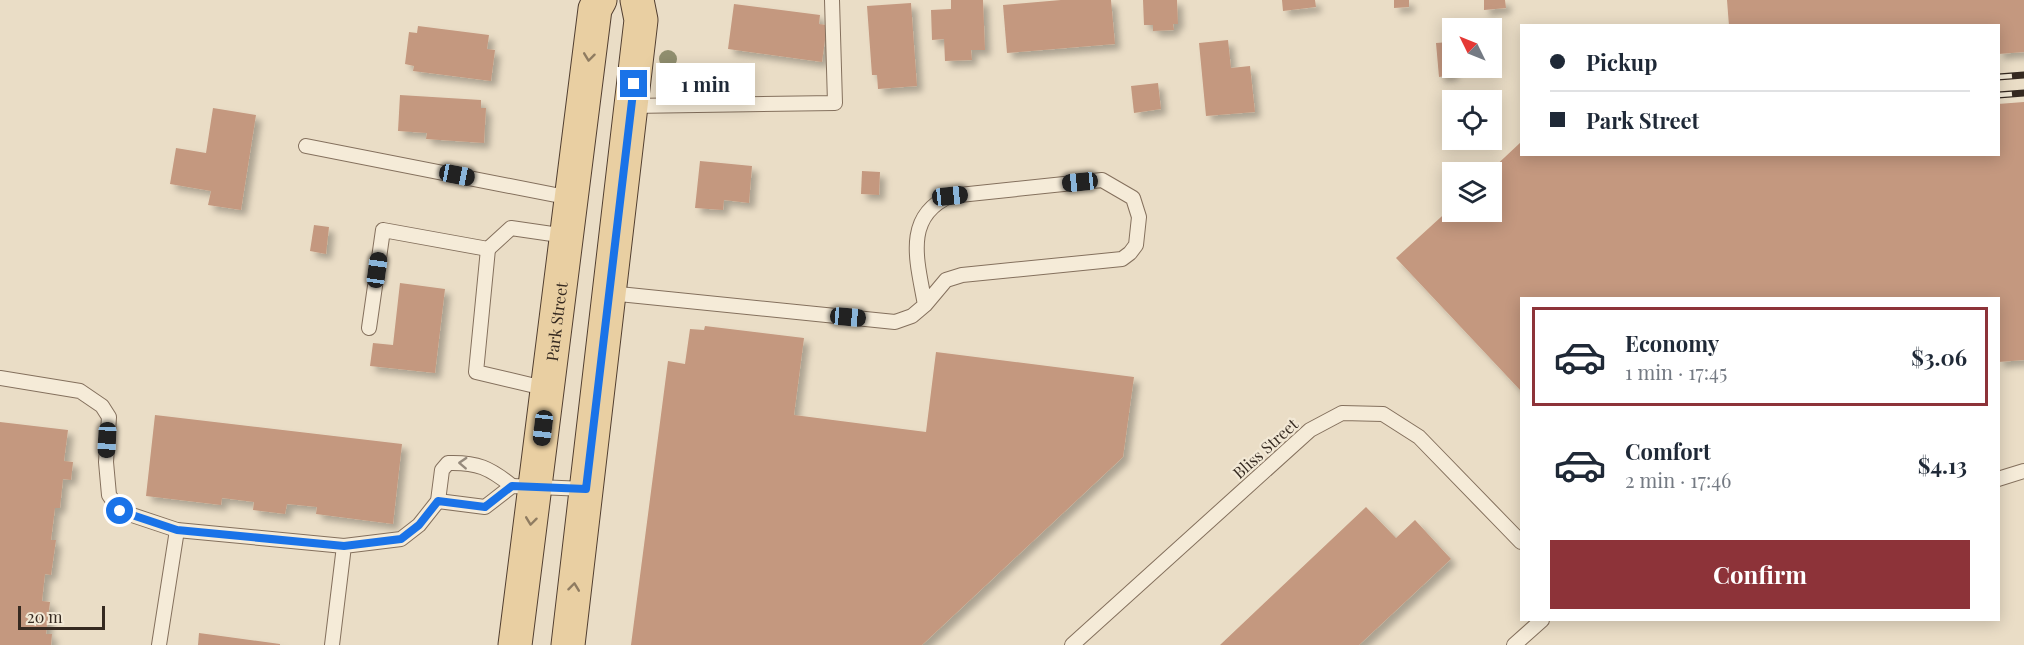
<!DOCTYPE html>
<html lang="en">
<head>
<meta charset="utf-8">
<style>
  body { margin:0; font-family:"Playfair Display",serif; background:#f2f2f3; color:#1f2937; height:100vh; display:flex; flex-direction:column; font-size:22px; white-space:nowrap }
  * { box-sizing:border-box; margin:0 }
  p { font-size:20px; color:#747a83 }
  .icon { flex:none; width:33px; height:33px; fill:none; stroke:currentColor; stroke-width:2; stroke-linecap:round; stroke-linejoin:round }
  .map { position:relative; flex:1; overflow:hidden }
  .panel { position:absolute; left:1520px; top:297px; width:480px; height:324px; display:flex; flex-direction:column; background:#fff; border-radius:0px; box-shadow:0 3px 15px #0003 }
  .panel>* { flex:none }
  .guide { position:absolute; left:1520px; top:24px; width:480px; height:132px; border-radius:0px; box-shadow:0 3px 15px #0003; display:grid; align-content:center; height:132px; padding:0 30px; background:#fff }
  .needle { width:39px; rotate:313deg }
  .controls { position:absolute; left:1442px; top:18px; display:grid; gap:12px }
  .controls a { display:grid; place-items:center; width:60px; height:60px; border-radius:0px; background:#fff; box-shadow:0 3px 15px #0003; font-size:30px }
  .scale { position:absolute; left:18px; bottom:15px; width:87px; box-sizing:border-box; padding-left:6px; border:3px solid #352920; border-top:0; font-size:16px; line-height:21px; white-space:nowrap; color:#352920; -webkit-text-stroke:4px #f2e8d5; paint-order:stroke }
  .end { position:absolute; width:27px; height:27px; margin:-14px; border:8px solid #1a73e8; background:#fff; box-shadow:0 0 0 3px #fff }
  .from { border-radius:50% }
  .bubble { position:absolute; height:42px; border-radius:0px; background:#fff; box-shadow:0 3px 15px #0003; font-size:20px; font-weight:700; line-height:42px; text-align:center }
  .car { position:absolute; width:18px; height:36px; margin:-18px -9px; border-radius:8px; box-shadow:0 0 4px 2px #0007; background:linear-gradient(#222 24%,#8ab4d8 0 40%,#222 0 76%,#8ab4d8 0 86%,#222 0) }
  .guide b { display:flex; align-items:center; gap:21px; height:57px; font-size:22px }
  .guide b+b { border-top:2px solid #e0e1e3 }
  .guide i { width:15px; height:15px; background:#1f2937 }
  ul { padding:10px 0 0; list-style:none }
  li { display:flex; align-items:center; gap:18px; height:99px; margin:0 12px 9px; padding:0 18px; border:3px solid transparent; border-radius:0px }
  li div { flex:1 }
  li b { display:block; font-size:22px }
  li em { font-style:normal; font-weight:700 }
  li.current { border-color:#8d3339 }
  li>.icon { width:54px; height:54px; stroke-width:1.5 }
  .action { display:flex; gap:12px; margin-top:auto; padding:12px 30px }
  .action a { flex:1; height:69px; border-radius:0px; background:#8d3339; color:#fff; font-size:24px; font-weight:700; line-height:69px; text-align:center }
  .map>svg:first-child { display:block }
  .building { fill:#c4987f; filter:url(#shadow) }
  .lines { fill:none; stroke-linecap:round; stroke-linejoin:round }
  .lane-casing { stroke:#84705d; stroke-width:16 }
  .primary-casing { stroke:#523f31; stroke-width:35 }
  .lane { stroke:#f5ebd8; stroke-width:14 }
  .primary { stroke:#e9cfa2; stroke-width:33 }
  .rail-casing { stroke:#352920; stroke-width:7 }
  .rail { stroke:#f2e8d5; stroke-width:4.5; stroke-dasharray:14; stroke-linecap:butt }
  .tree { fill:#918f6f }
  .oneway { stroke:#8f7c61 }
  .oneway2 { stroke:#958a7c }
  .route { stroke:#1a73e8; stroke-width:8 }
  .labels { text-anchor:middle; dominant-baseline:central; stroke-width:4.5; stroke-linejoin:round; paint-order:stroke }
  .street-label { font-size:16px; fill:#352920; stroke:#f2e8d5 }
</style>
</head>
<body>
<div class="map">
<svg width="2024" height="645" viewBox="0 0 2024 645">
  <defs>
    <filter id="shadow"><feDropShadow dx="5.5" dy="5.5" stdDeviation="3" flood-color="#0004"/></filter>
  </defs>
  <rect width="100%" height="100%" fill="#eaddc6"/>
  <!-- building -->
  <g class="building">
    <path d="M951,0H983L985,50H971L972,60L945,61L944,39L932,40L931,10L951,9Z"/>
    <path d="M1061,0H1111L1115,44L1007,53L1003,5Z"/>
    <path d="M1143,0H1177L1178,24H1173L1174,30L1153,31V25H1144Z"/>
    <path d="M1282,0H1315L1316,7L1283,11Z"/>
    <path d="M1394,0H1409V7L1394,8Z"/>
    <path d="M1484,0H1505L1506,8L1484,10Z"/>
    <path d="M1727,0H2024V52L1998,54V26H1729Z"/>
    <path d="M911,3L917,86L878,89L877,75H872L867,6Z"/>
    <path d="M734,4L820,15L819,24L827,25L822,62L728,49Z"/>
    <path d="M418,26L489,35L487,49L495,50L491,81L413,71L414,66L405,64L409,32L417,33Z"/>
    <path d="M1228,40L1231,68L1250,66L1255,112L1206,116L1199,43Z"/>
    <path d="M1450,42L1453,75L1439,77L1436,43Z"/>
    <path d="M1158,83L1161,109L1134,113L1131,86Z"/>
    <path d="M400,95L481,100V108H486L484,143L426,139L427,133L398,131Z"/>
    <path d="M2024,102V360L1998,362V298H1521V391L1396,258L1452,207V212H1491V172H1489L1521,142V154H1998V104Z"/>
    <path d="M213,108L256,115L241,210L208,205L211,191L170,184L176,148L206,153Z"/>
    <path d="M700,161L752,166L749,203L724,200L723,210L695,208Z"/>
    <path d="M862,171L880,172L879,195L861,194Z"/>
    <path d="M314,225L329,227L326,254L310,251Z"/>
    <path d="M400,283L445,289L435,373L370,366L373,343L393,345Z"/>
    <path d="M705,326L804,338L794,415L926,432L936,352L1134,377L1123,457L922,645H631L668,361L685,364L690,329L704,330Z"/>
    <path d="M155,415L402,444L393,524L316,514L317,507L287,504L285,514L253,510L254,502L222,498L221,505L146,496Z"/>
    <path d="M0,422L68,430L64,461L73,462L71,480L63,479L60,508H55L51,540H56L51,575L45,574L42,601L50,602L46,634H52L51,645H0Z"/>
    <path d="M1366,507L1396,538L1415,520L1451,559L1359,645H1220Z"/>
    <path d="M199,633L280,644V645H198Z"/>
  </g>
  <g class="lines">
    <!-- lane casing -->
    <g class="lane-casing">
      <g id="lane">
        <path d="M631,106L835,103L832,0"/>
        <path d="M306,146L571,198"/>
        <path d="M488,249L476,372L548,389"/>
        <path d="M609,293L895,322L912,316L925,305L946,280L962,275L1122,259L1130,253L1136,245L1139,217L1133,198L1102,180L950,196C902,217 918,264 925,305"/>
        <path d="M369,328L383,230L488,249L511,228L566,236"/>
        <path d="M0,378L80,391L102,406L109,417L106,462L109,495L120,511L177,530L344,546"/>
        <path d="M1998,479L2024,471"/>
        <path d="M438,501L485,507L512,486L586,489"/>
        <path d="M159,645L177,530"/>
        <path d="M332,645L344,546L401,539L419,525L438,501L442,470L448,463C477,462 490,468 512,486"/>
        <path d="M1072,645L1310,430L1342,413L1383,414L1419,437L1521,542"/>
        <path d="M1514,645L1542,620"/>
      </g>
    </g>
    <!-- primary casing -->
    <g class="primary-casing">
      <g id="primary">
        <path id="s1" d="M515,645L595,9L600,0"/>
        <path d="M568,645L641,20L637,0"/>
      </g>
    </g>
    <!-- lane -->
    <use href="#lane" class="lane"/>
    <!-- primary -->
    <use href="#primary" class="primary"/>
    <!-- rail casing -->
    <g class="rail-casing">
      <g id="rail">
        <path d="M1998,77L2024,75"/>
        <path d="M1998,95L2024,93"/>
      </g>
    </g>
    <!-- rail -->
    <use href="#rail" class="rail"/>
  </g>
  <!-- trees -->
  <circle class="tree" cx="668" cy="59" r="9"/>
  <!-- one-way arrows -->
  <defs><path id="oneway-chevron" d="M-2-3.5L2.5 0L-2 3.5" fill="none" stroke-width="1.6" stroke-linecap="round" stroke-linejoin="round" transform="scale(1.5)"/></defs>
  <g class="oneway">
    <use href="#oneway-chevron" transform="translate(589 57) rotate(97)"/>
    <use href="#oneway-chevron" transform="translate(531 521) rotate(97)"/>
    <use href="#oneway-chevron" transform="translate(574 587) rotate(-83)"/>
  </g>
  <use class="oneway2" href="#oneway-chevron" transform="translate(463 463) rotate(-177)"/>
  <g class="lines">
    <!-- route -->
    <path class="route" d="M120,511L177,530L344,546L401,539L419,525L438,501L485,507L512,486L586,489L634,84"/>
  </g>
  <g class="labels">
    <!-- street labels -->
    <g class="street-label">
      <text stroke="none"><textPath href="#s1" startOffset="326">Park Street</textPath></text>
      <text transform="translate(1265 448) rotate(-42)">Bliss Street</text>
    </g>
  </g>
</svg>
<div class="controls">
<a><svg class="needle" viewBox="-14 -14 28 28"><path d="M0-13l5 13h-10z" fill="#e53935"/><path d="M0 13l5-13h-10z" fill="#747a83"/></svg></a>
<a><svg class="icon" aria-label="locate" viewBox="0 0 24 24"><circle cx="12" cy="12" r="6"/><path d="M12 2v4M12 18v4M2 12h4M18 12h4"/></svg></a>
<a><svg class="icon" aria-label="layers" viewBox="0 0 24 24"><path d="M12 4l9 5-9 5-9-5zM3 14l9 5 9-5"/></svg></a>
</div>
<div class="scale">20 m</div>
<i class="end from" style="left:120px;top:511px"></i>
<i class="end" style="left:634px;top:84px"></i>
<div class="bubble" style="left:656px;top:63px;width:99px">1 min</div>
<i class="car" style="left:457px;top:175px;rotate:101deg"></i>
<i class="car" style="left:1080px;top:182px;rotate:264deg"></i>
<i class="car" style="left:950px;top:196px;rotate:84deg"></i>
<i class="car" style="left:377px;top:270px;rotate:8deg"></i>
<i class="car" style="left:848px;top:317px;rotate:95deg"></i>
<i class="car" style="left:543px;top:428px;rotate:187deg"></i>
<i class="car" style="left:107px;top:440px;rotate:183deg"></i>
<div class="guide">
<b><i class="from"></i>Pickup</b>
<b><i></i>Park Street</b>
</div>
<section class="panel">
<ul>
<li class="current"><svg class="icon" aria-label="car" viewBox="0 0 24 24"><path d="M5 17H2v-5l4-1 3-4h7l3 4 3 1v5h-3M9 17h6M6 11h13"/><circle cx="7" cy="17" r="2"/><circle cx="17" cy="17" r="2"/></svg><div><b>Economy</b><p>1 min · 17:45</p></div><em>$3.06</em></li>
<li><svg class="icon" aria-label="car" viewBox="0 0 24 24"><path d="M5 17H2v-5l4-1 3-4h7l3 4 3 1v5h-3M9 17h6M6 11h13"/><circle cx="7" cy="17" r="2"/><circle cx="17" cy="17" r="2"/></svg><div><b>Comfort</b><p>2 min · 17:46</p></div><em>$4.13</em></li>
</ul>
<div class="action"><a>Confirm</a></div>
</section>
</div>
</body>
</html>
